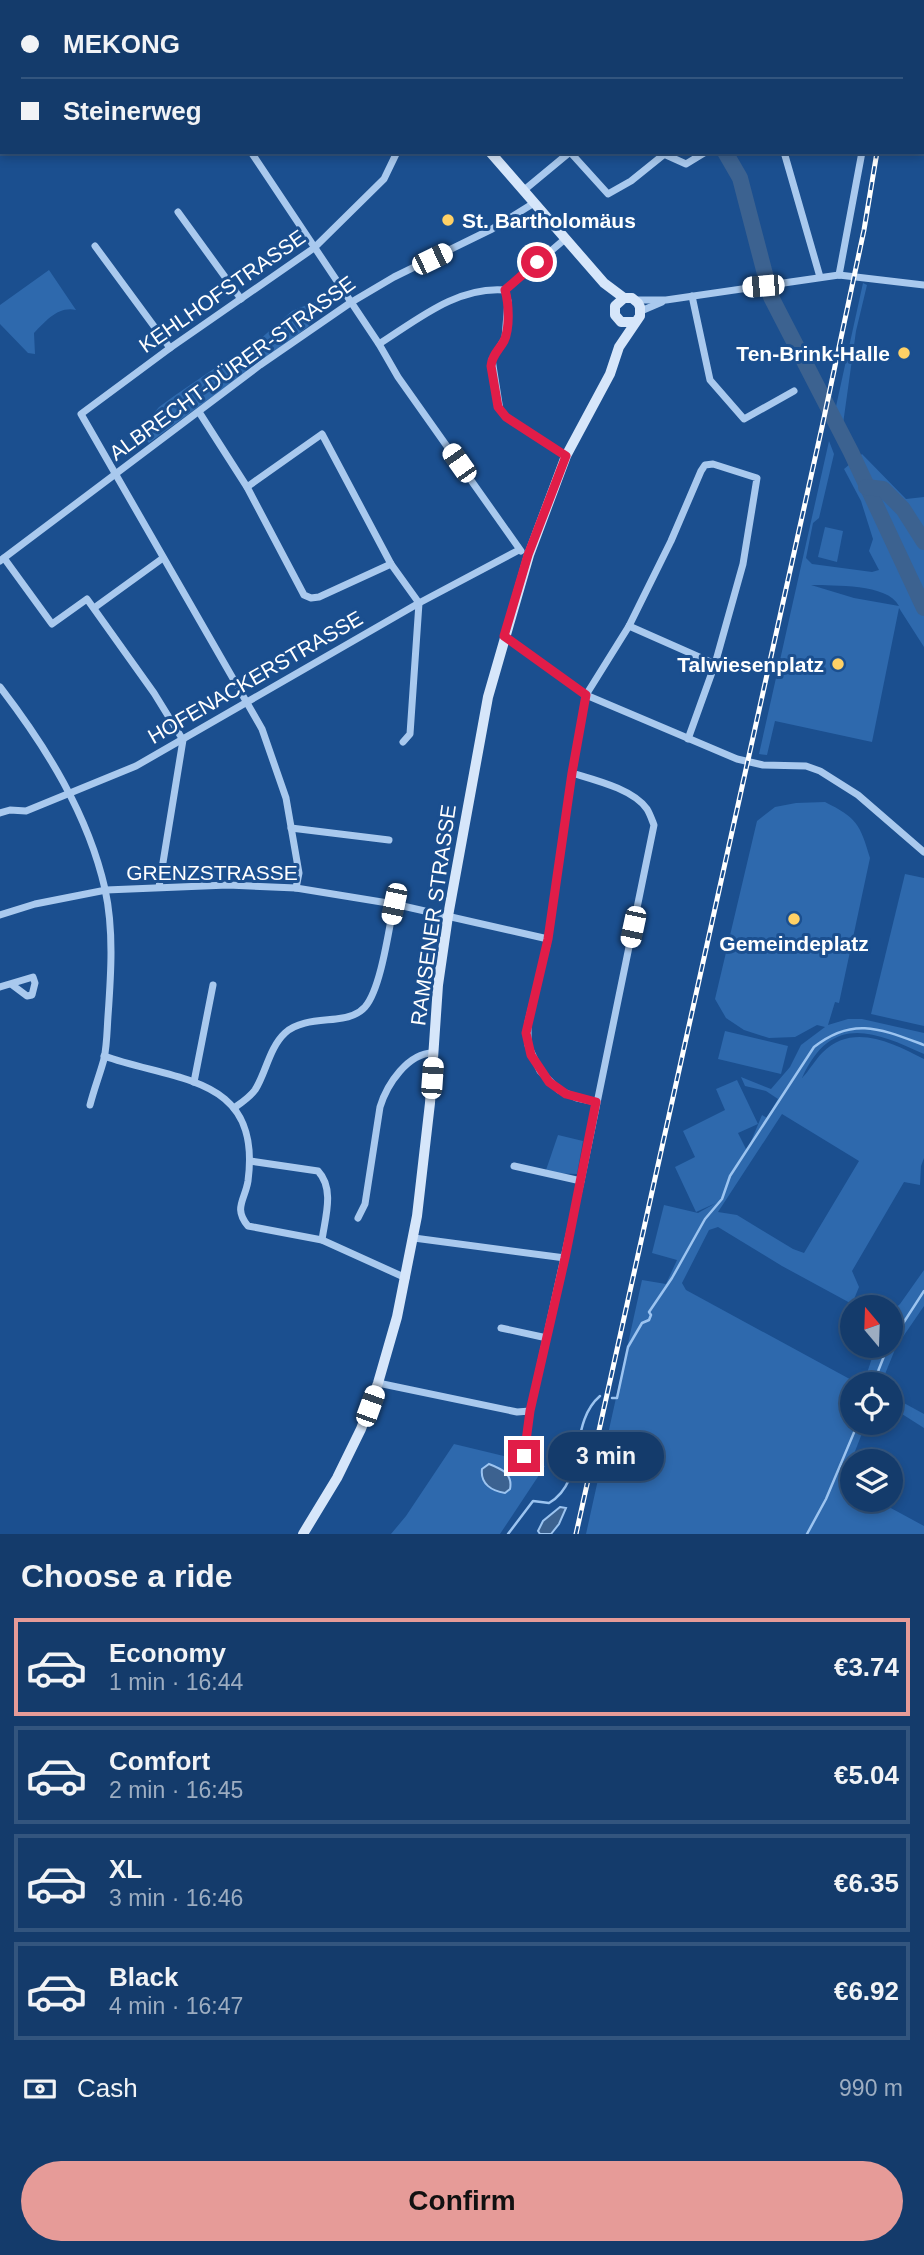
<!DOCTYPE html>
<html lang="en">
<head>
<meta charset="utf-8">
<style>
  body { margin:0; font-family:Helvetica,sans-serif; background:#214673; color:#f1f3f6; height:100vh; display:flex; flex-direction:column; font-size:26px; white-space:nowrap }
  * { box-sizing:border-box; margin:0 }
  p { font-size:23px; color:#9dadc1 }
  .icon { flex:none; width:38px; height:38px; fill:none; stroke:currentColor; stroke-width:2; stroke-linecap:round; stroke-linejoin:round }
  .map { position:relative; height:1534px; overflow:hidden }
  .details { display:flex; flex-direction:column; background:#143b6b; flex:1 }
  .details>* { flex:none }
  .guide { position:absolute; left:0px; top:0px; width:924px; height:154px; box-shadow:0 4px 10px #0003,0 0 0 2px #33557e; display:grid; align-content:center; height:154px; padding:0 21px; background:#143b6b }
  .needle { width:46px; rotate:341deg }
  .controls { position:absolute; left:840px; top:1295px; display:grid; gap:14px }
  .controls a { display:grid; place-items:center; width:63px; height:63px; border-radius:50%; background:#143b6b; box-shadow:0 4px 10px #0003,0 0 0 2px #33557e; font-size:35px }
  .end { position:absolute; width:32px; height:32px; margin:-16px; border:9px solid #e11d48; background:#fff; box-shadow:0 0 0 4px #fff }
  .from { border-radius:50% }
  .bubble { position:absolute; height:49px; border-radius:24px; background:#143b6b; box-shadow:0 4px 10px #0003,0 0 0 2px #33557e; font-size:23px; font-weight:700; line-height:49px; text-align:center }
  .car { position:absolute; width:21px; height:42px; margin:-21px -10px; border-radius:9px; box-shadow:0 0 5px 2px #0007; background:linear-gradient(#fff 24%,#345 0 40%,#fff 0 76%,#345 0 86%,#fff 0) }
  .guide b { display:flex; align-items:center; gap:24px; height:66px; font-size:26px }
  .guide b+b { border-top:2px solid #33557e }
  .guide i { width:18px; height:18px; background:#f1f3f6 }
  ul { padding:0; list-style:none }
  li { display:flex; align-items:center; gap:21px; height:98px; margin:0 14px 10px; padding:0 7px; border:4px solid #33557e; border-radius:0px }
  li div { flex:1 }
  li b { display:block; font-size:26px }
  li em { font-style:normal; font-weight:700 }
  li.selected { border-color:#e69b98 }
  li>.icon { width:63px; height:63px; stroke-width:1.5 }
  h2 { padding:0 21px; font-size:32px; line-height:84px }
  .pay { display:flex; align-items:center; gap:18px; height:77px; padding:0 21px; font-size:26px }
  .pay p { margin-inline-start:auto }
  .button { display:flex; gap:14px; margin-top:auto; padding:14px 21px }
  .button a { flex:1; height:80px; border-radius:42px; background:#e69b98; color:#111; font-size:28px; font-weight:700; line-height:80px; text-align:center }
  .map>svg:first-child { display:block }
  .green { fill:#2e69ad; fill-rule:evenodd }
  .water { fill:#3c6290; stroke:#9cc4f0; stroke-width:2 }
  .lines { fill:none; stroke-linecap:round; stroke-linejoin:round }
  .stream { stroke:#9cc4f0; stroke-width:2.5 }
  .river { stroke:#3c6290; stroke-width:16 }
  .minor { stroke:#a9c9ee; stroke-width:7 }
  .secondary { stroke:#d6e6fa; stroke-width:10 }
  .rail-casing { stroke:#fff; stroke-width:5 }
  .rail { stroke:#1b4f8f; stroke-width:2.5; stroke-dasharray:8; stroke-linecap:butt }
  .route { stroke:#e11d48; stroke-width:9 }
  .poi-dot { fill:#ffd166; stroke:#1b4f8f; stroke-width:2.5 }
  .labels { text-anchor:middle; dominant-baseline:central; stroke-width:6; stroke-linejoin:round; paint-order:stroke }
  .poi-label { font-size:21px; font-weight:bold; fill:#fff; stroke:#1b4f8f; text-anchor:end }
  .street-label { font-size:21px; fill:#fff; stroke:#1b4f8f }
</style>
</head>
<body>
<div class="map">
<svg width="924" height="1534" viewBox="0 0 924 1534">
  <rect width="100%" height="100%" fill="#1b4f8f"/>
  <!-- green -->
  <g class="green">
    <path d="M49,270L76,310C58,306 46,321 34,333L35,354L28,353L0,324V305Z"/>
    <path d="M863,283L867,285L856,331L843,424L835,411Z"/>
    <path d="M321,299L329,304L306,322L309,326L149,443L138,432L159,407L174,396L212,370L249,349L292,311Z"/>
    <path d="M829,441L834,454L819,518L813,523L806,558L812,564L872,572L879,570L869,551L873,539L861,501L844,469L862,454L906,499L924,497V647L899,608L872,742L775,721L767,755L759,754ZM811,585C834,586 887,583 899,606L854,598Z"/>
    <path d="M825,527L843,531L837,562L818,557Z"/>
    <path d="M825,802C857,818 860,824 870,858L839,1003L835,1002L828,1025L848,1019H862L924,1033V1054C872,1030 831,1014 802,1078C809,1071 815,1060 822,1053C853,1022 892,1043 924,1059V1158L921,1166L920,1185L904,1182L852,1271L859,1287L852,1304L782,1266L718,1227L709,1230L682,1283L686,1290L857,1383L865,1379L876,1346H891V1312L900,1304L924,1270V1306L896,1347L881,1384H852V1423H866L847,1472L852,1477V1500H876L924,1526V1534H586L642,1280L666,1284L677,1260L652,1253L664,1205L698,1213L716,1203L696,1212L675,1167L695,1157L683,1131L725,1110L716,1089L737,1080L758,1124L738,1133L747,1151L762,1115L767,1118L778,1099L766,1091L745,1086L741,1077L771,1089L790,1067L801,1045L825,1027L817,1025L795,1037L769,1038L744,1030L726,1018L715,999L757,821L775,807L796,803ZM782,1114L859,1161L804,1253L793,1249L737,1215L718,1212Z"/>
    <path d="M905,874L924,878V1026L871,1014Z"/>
    <path d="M725,1031L788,1046L781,1074L718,1059Z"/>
    <path d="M558,1135L583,1141L577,1174L545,1173Z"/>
    <path d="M891,1396L924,1414V1428L891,1407Z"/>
    <path d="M454,1444L545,1466L500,1534H391L406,1516Z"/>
  </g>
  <!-- water -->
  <g class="water">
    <path d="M489,1464C502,1469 513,1474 510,1489L505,1493C492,1491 480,1484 482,1469Z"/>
    <path d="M560,1507L566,1508L559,1524L551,1534H540L538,1531L543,1521Z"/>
  </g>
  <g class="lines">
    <!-- stream -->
    <g class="stream">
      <path d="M891,1342L924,1291"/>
      <path d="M873,1384L888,1346"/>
      <path d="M612,1398H617L628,1347L642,1323L649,1320L651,1315L649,1312L672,1278L705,1219L722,1199L730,1176L814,1047C853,1016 881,1029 924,1045"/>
      <path d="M508,1534L533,1501L549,1503C587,1481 568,1423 600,1396"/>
      <path d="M807,1534L826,1499L858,1423"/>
    </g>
    <!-- river -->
    <g class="river">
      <path d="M678,0L679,2"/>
      <path d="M725,152L740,178L771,297L851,452L924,608"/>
      <path d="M866,487L883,489L903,509L924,542"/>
    </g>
    <!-- minor -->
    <g class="minor">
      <path d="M574,0H605"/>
      <path d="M621,0L622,2"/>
      <path d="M727,0V2"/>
      <path d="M82,2L85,0"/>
      <path d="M183,2V0"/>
      <path d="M476,2L478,0"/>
      <path d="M809,2L812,0"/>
      <path d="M0,52L2,51"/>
      <path d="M922,76L924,75"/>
      <path d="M251,152L379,344L398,377L521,551"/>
      <path d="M784,152L820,277"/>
      <path d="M666,155L686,164L704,153"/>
      <path d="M523,191L570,152L608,194L631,181L667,152"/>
      <path d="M178,212L241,299"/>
      <path d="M95,246L170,348"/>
      <path d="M839,275L862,152"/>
      <path d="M505,290L508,301L505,338L492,359L500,410L506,417L566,456"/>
      <path d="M692,296L710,380L744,419L794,391"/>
      <path d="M635,300H666L839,275L924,285"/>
      <path d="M641,311L662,302"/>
      <path d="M379,344C417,320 457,286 505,290L565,239"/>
      <path d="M199,412L247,487L304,595L311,598L319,597L391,564"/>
      <path d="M247,487L322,434L391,564L419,603L410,734L403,742"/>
      <path d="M4,558L52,624L87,599L154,693L183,740L159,887"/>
      <path d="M0,561L260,365L350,303L394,277L492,229L534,203"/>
      <path d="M94,608L163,558"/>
      <path d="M629,626L715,664"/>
      <path d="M504,636L586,695L737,759L763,765L806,766L820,771L858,795L924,852"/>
      <path d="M0,687C46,747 88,814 105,889C114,930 111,974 108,1016C107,1030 107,1045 104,1059C100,1074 94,1089 90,1105"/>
      <path d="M0,813L10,810L26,811L136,766L419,603L519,550"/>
      <path d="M291,828L389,840"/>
      <path d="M296,888L299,873L286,798L262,729L81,414L170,348L314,248L384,179L397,152"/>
      <path d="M0,915L35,904L106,890L228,885L296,888L394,904L548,939"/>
      <path d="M0,987L33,977L35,983L32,995L27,996L11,984"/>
      <path d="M104,1056C177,1082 262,1075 248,1181C245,1200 233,1208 248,1226L322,1240L406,1278"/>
      <path d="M194,1082L213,985"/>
      <path d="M596,1102L577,1098L559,1090L540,1071L528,1045V1022L547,945L572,773L586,695L629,626L671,541L701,471L705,465L713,464L757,478L743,564L715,664L688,739"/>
      <path d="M234,1108C241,1103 249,1098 255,1090C266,1073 269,1048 285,1033C298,1021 319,1021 336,1019C346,1018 358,1015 365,1007C381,989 389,928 394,904"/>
      <path d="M250,1161L318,1171C335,1189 325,1218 322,1240"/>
      <path d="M514,1166L581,1181"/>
      <path d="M358,1218L365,1204L380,1107C387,1084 408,1053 433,1053"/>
      <path d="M414,1238L565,1258"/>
      <path d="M501,1328L547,1338"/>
      <path d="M378,1383L517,1412L530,1411"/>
      <path d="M524,1456L530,1411L581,1181L654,825C652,820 650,814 647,809C633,789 595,780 572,773"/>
    </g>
    <!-- secondary -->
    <g class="secondary">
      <path d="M242,0L243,2"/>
      <path d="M841,0L842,2"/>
      <path d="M393,2V0"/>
      <path d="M922,116L924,118"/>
      <path d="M490,152L604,283L624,298"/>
      <path d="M303,1534L337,1478L361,1429L378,1383L397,1317L417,1216L430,1103L438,985L448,916L488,697L529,555L566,456L610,374L619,347L640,316V307L638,303L632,298H624L615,306V315L621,322H634"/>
    </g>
    <!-- rail casing -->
    <g class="rail-casing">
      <g id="rail">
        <path d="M891,2V0"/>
        <path d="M576,1534L822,427L864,230L877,152"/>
      </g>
    </g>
    <!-- rail -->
    <use href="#rail" class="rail"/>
  </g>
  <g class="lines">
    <!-- route -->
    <path class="route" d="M524,1456L530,1411L565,1258L596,1102L566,1094L549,1082L531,1055L526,1033L548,939L572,773L586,695L504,636L528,555L566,456L506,417L498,407L491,366C492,355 499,350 504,341C510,328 509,304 505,290L537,262"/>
  </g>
  <!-- markers -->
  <g class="poi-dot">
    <circle cx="448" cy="220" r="7"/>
    <circle cx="904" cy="353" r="7"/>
    <circle cx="838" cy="664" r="7"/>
    <circle cx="794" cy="919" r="7"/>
  </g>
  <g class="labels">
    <!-- poi labels -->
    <g class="poi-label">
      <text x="462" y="220" text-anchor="start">St. Bartholomäus</text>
      <text x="890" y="353">Ten-Brink-Halle</text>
      <text x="824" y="664">Talwiesenplatz</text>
      <text x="794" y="943" text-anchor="middle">Gemeindeplatz</text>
    </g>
    <!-- street labels -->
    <g class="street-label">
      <text transform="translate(222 291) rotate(-35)">KEHLHOFSTRASSE</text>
      <text transform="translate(232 368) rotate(-36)">ALBRECHT-DÜRER-STRASSE</text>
      <text transform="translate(255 677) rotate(-30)">HOFENACKERSTRASSE</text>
      <text x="212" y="872">GRENZSTRASSE</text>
      <text transform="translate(433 915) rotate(-82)">RAMSENER STRASSE</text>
    </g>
  </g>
</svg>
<div class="controls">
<a><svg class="needle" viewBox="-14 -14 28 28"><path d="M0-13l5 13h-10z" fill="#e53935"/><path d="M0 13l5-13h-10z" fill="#9dadc1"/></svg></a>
<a><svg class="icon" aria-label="locate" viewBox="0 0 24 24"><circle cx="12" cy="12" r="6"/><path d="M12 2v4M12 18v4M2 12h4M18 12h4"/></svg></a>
<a><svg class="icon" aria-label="layers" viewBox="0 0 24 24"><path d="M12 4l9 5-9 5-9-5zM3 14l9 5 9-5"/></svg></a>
</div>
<i class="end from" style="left:537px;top:262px"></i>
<i class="end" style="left:524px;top:1456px"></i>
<div class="bubble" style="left:548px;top:1432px;width:116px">3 min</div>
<i class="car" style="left:432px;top:259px;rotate:64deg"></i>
<i class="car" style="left:763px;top:286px;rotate:265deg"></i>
<i class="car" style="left:459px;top:463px;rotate:325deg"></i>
<i class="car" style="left:394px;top:904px;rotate:192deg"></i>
<i class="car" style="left:633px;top:927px;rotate:192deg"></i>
<i class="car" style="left:432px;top:1078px;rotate:4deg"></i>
<i class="car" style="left:370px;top:1406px;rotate:20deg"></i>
<div class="guide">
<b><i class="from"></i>MEKONG</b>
<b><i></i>Steinerweg</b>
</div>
</div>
<section class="details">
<h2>Choose a ride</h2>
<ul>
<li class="selected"><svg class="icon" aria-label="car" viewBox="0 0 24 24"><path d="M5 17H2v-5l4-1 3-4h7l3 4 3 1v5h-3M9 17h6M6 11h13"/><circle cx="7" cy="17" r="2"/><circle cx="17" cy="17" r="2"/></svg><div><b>Economy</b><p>1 min · 16:44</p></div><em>€3.74</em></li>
<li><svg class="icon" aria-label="car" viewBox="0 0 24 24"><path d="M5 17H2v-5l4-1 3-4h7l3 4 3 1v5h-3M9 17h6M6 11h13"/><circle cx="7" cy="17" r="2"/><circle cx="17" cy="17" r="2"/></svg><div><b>Comfort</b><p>2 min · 16:45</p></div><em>€5.04</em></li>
<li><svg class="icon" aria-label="car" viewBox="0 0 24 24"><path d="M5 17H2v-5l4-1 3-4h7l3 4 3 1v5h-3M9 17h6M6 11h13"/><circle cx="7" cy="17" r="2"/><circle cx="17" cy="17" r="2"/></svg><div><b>XL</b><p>3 min · 16:46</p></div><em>€6.35</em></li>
<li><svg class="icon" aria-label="car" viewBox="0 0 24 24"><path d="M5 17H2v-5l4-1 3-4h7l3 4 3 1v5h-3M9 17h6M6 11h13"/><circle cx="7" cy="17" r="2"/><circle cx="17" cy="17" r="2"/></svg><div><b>Black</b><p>4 min · 16:47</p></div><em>€6.92</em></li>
</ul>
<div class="pay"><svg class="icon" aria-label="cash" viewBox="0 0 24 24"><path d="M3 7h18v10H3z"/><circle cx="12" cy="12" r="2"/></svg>Cash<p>990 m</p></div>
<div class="button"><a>Confirm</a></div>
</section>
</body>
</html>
